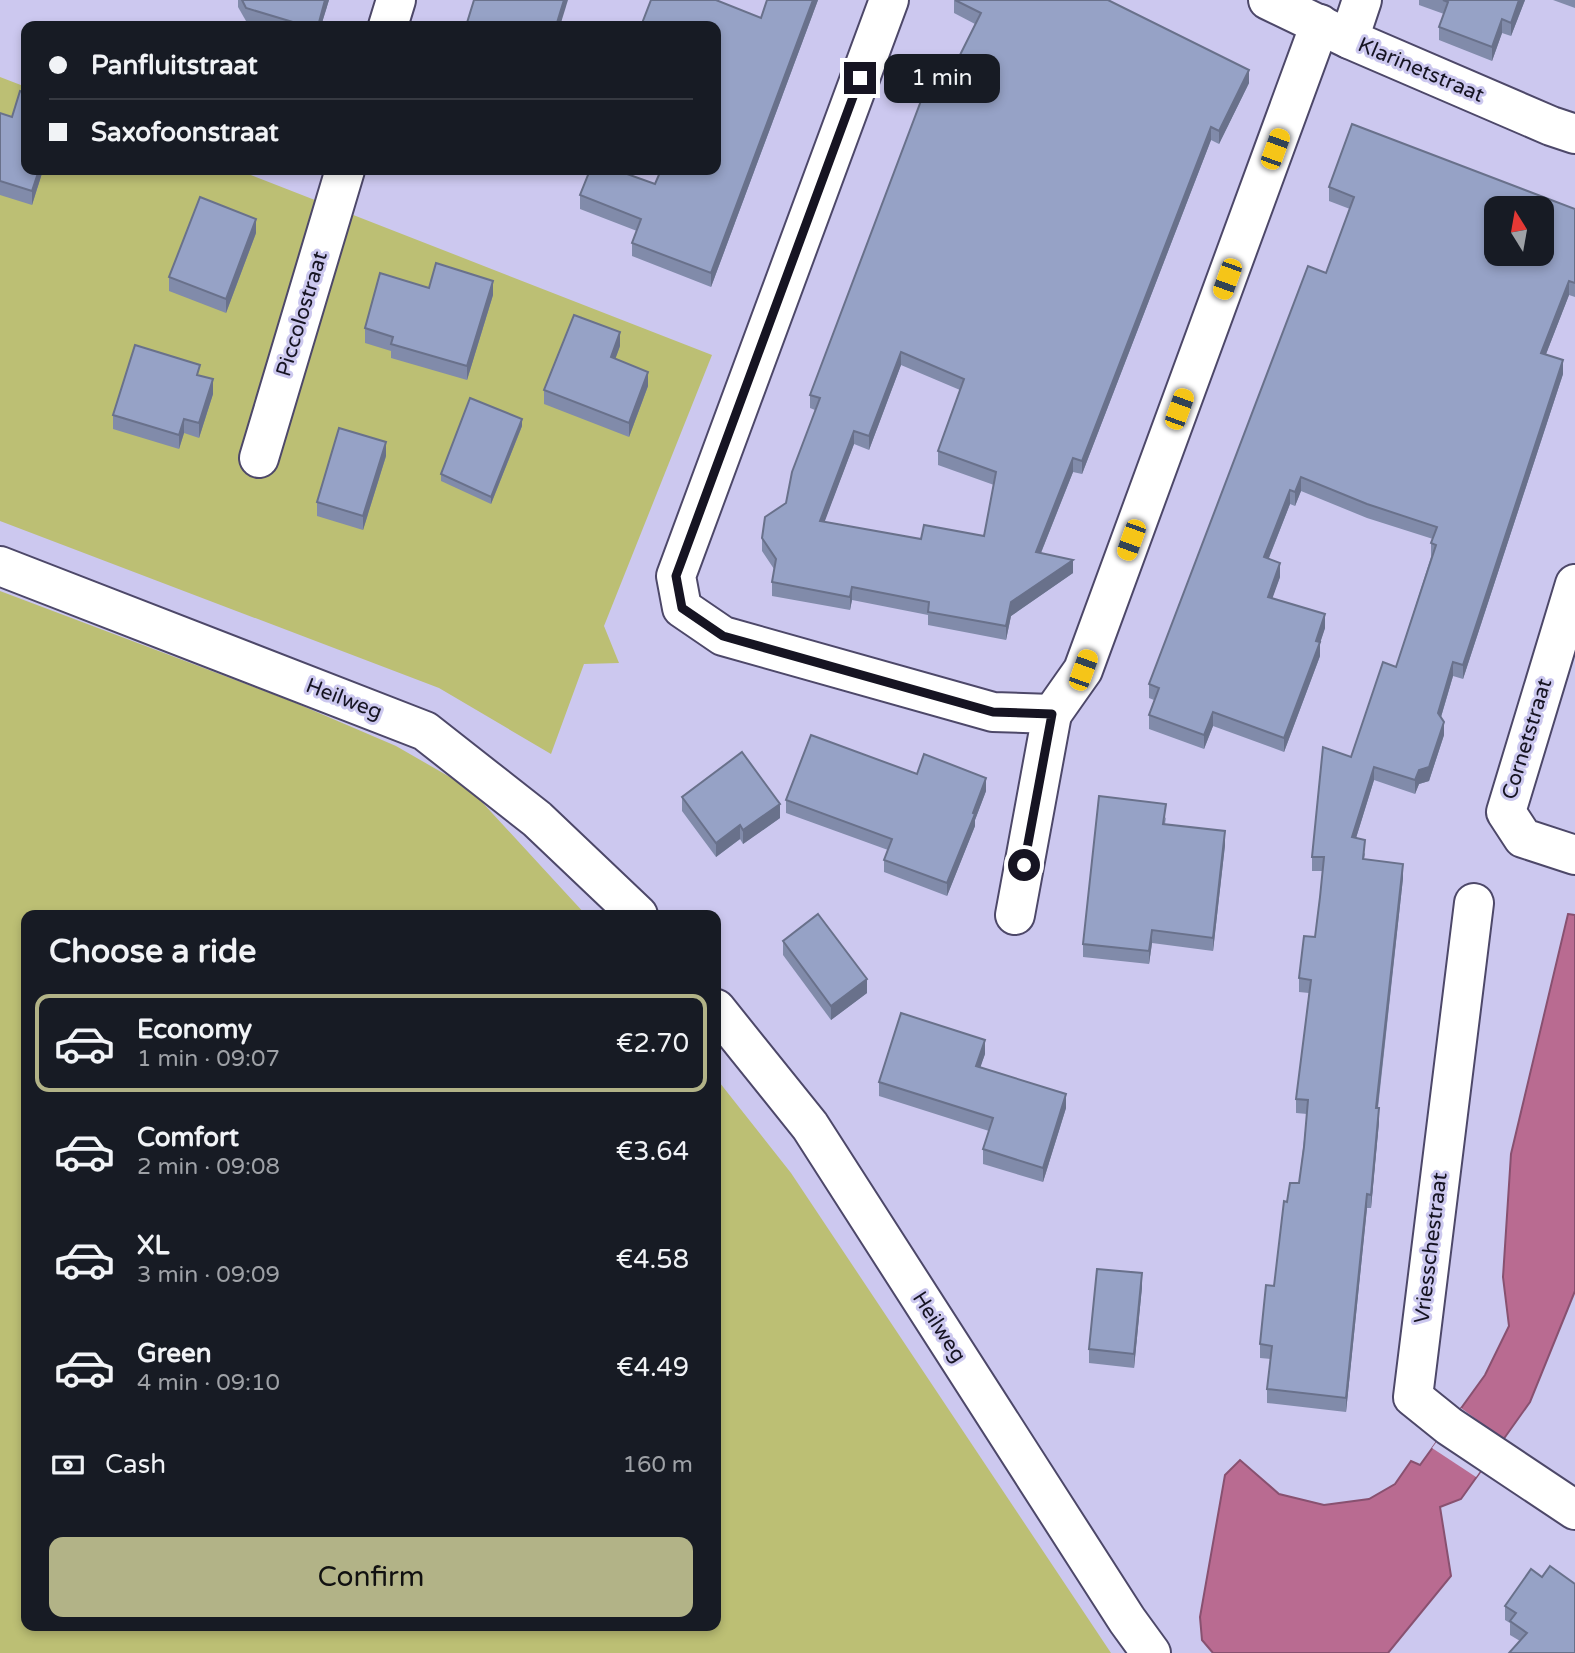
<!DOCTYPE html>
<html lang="en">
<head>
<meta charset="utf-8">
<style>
  body { margin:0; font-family:"Varela Round",sans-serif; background:#242831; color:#f1f3f6; height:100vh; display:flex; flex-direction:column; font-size:26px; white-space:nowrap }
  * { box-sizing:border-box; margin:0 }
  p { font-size:23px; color:#9ea1a6 }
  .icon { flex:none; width:38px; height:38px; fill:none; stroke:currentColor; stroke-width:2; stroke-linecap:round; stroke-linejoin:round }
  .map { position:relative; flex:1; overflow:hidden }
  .drawer { position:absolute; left:21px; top:910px; width:700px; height:721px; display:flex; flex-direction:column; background:#171b24; border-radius:14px; box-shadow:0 4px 10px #0003 }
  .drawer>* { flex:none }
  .guide { position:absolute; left:21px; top:21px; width:700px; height:154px; border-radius:14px; box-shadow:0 4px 10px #0003; display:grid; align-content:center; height:154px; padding:0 28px; background:#171b24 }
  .needle { width:46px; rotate:349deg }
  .tools { position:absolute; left:1484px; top:196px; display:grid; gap:14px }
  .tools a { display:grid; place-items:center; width:70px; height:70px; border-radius:14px; background:#171b24; box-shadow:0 4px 10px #0003; font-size:35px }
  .end { position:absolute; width:32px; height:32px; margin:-16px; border:9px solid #161422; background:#fff; box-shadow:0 0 0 4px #fff }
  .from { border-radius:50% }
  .bubble { position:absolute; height:49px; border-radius:14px; background:#171b24; box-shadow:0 4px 10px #0003; font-size:23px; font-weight:600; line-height:49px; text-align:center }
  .car { position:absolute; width:21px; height:42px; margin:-21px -10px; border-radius:9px; box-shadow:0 0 5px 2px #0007; background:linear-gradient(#f5c518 24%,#345 0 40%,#f5c518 0 76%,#345 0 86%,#f5c518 0) }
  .guide b { display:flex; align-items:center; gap:24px; height:66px; font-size:26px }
  .guide b+b { border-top:2px solid #363941 }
  .guide i { width:18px; height:18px; background:#f1f3f6 }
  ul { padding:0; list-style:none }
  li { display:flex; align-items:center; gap:21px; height:98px; margin:0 14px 10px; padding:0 14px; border:4px solid transparent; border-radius:14px }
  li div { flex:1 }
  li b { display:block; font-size:26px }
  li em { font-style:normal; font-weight:600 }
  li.on { border-color:#b2b387 }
  li>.icon { width:63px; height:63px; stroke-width:1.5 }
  h2 { padding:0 28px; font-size:32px; line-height:84px }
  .pay { display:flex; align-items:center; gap:18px; height:77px; padding:0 28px; font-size:26px }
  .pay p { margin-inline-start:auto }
  .button { display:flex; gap:14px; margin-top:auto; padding:14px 28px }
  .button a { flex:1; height:80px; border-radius:14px; background:#b2b387; color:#111; font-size:28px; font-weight:600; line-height:80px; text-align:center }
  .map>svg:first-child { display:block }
  .green { fill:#bcbf74 }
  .water { fill:#b96b91; stroke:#885170; stroke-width:2 }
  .pier { fill:#ccc8ef }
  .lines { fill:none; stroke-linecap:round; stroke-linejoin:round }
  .minor-casing { stroke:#4d4869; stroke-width:42 }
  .minor { stroke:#fff; stroke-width:38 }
  .wall { fill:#818baa; fill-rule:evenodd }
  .shaded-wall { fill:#69718b }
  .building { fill:#96a2c6; stroke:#69718b; stroke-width:2; fill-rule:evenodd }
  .route { stroke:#161422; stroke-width:9 }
  .labels { text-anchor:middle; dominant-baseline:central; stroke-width:6; stroke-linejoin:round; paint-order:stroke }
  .street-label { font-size:21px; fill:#161422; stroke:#ccc8ef }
</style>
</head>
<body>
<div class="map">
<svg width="1575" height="1653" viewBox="0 0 1575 1653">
  <rect width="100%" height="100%" fill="#ccc8ef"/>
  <!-- green -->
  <g class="green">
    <path d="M0,77L26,87V170H238L712,355L604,626L619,663L584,664L551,754L439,688L0,521Z"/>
    <path d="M0,591L291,701L396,746L469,788L586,915H26V1626H716V1078L791,1173L1111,1653H0Z"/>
  </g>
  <!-- water -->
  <path class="water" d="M1568,914L1575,915V1291L1530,1402L1461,1499L1440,1507L1451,1576L1388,1653H1213L1202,1640L1200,1617L1225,1475L1240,1460L1279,1494L1324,1505L1369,1499L1395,1484L1411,1461L1420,1465L1485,1375L1509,1326L1503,1277L1511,1154Z"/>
  <!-- pier -->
  <path class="pier" d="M1461,1408L1503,1439L1476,1477L1432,1448Z"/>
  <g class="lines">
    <!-- minor casing -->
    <g class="minor-casing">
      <g id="minor">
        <path d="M889,0L676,576L682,608L723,636L993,712L1052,714L1083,670L1320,24"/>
        <path d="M1268,0L1349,39L1551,126L1575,134"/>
        <path d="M388,26L396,0"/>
        <path d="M1349,39L1362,0"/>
        <path d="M259,458L345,170"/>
        <path d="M0,566L425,731L537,819L638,915"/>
        <path d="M1575,584L1506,812L1523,838L1575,855"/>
        <path d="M1474,903L1413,1397L1449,1426L1575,1510"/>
        <path d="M1015,915L1052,714"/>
        <path d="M716,1009L810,1126L1127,1620L1151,1653"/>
      </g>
    </g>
    <!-- minor -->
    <use href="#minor" class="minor"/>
  </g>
  <!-- wall -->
  <g class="wall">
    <path d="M238,0H329L321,26H263L246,21L238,7Z"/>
    <path d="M767,0H818L711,287L632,256V243L637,231L580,209V195L655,184L716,170Z"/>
    <path d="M954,0L1249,83L1219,144L1211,140L1082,474L1073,472L1041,553L1073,573L1011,616L1006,640L928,625V615L852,600L850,610L772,596V582L774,569L762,551V538L786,503L815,410L810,408V395L950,75L975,24L954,13ZM901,365L960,390L938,451V465L994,485L984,536L921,539L824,522L854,444L869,450Z"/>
    <path d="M1419,0H1525L1511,36L1502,33L1492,61L1439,40V27L1444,14L1419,5Z"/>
    <path d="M1553,0H1575V8Z"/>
    <path d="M0,113L43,170L32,205L0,195Z"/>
    <path d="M1329,187L1575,209V297L1569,295L1546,354L1563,374L1463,679L1453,676L1441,717L1444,735L1429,781L1419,784L1415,794L1374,780L1356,838L1365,854L1364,859L1403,878L1378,1108L1379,1122L1371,1208H1367L1346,1412L1267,1403V1389L1271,1359L1260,1358V1344L1274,1286L1287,1202L1299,1183L1307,1114L1296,1113V1099L1309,993L1299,992V978L1315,937L1323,871H1312V857L1351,757L1396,667L1431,557V543L1433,539L1367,518L1301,491L1295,506L1290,504L1269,558L1280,577L1272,598L1325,628L1320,643V656L1284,752L1213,726L1204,749L1149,729V715L1154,700L1149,698V684L1326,273L1350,209L1329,201Z"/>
    <path d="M256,233L226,313L169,291V277Z"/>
    <path d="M429,288L493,295L467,380L391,358V351L365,343V328Z"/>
    <path d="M620,346L615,359L648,386L629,437L544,404V390Z"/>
    <path d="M200,376L213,394L199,438L184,433L179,449L113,429V415Z"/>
    <path d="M522,426L491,504L441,481V474Z"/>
    <path d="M386,456L363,530L317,516V502Z"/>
    <path d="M917,774L986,791L975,820V826L947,896L884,872V860L888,850L786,813V800Z"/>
    <path d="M682,797L780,818L743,844L740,839L716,857L682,811Z"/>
    <path d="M1166,817L1165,824L1225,845L1213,951L1152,943L1149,964L1083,957V944Z"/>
    <path d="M783,941L867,993L831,1020L783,955Z"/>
    <path d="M985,1054L980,1067L1066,1108L1043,1182L983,1164V1149L989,1131L879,1096V1082Z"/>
    <path d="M1142,1287L1134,1368L1089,1363V1349Z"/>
    <path d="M1542,1577L1575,1584L1520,1641L1510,1635V1623L1505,1620V1606Z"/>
  </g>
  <!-- shaded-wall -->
  <g class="shaded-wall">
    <path d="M325,0H329L321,26H318Z"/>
    <path d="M564,0H568L560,26H556Z"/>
    <path d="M813,0H818L711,287V273Z"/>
    <path d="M1519,0H1525L1511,36V23Z"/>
    <path d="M1502,19V33L1492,61V47Z"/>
    <path d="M1249,70V83L1219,144V131Z"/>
    <path d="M1211,127V140L1082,474V461Z"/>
    <path d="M39,170H43L32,205V191Z"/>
    <path d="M256,219V233L226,313V299Z"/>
    <path d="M493,281V295L467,380V366Z"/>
    <path d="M1569,281V295L1541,367V353Z"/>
    <path d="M620,332V346L611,371V357Z"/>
    <path d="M901,352V365L869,450V436Z"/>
    <path d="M1563,360V374L1463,679V665Z"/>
    <path d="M648,372V386L629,437V423Z"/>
    <path d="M213,379V394L199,438V423Z"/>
    <path d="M184,419V433L179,449V435Z"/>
    <path d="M522,419V426L491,504V497Z"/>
    <path d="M854,431V444L820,534V521Z"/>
    <path d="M386,442V456L363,530V516Z"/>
    <path d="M1073,458V472L1036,565V552Z"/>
    <path d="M1301,477V491L1295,506V492Z"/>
    <path d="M1290,490V504L1264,570V557Z"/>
    <path d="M1073,560V573L1011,616L1006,640V626L1011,602Z"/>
    <path d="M1280,563V577L1268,611V597Z"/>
    <path d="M852,587V600L850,610V597Z"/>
    <path d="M1325,614V628L1320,643V656L1284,752V738Z"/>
    <path d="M1453,662V676L1438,727V713Z"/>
    <path d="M1213,712V726L1204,749V735Z"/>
    <path d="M1444,722V735L1429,781L1419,784L1415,794V780L1419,770Z"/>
    <path d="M1374,767V780L1352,851V837Z"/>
    <path d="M986,778V791L975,820V826L947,896V883Z"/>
    <path d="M780,804V818L743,844V830Z"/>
    <path d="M740,825V839L716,857V843Z"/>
    <path d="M1225,831V845L1213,951V938Z"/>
    <path d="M1403,864V878L1376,1122V1108Z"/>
    <path d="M1152,930V943L1149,964V951Z"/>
    <path d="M867,979V993L831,1020V1006Z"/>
    <path d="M985,1040V1054L976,1080V1066Z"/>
    <path d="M1066,1094V1108L1043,1182V1168Z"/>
    <path d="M1379,1108V1122L1371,1208V1195Z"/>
    <path d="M1367,1194V1208L1346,1412V1398Z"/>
    <path d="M1142,1273V1287L1134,1368V1354Z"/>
  </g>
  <!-- building -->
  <g class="building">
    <path d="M242,0H325L318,26H306L246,8Z"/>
    <path d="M474,0H564L556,26H466Z"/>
    <path d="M651,0H716L761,18L767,0H813L711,273L632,243L641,219L580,195L590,170H616L655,184L661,170H716V26H641Z"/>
    <path d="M955,0H1108L1249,70L1219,131L1211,127L1082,461L1073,458L1036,552L1073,560L1011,602L1006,626L928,612L929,602L852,587L850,597L772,582L776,559L762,538L765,517L786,503L792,472L820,398L810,395L933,69L950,75L981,13ZM901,352L964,379L938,451L996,472L984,536L924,525L921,539L820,521L854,431L869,436Z"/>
    <path d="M1443,0H1519L1511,23L1502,19L1492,47L1439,27L1448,2Z"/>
    <path d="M20,91L26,93V170H39L32,191L0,181V113L12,117Z"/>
    <path d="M1352,124L1575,209V283L1569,281L1541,353L1563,360L1463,665L1453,662L1438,713L1444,722L1429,767L1419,770L1415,780L1374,767L1352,837L1365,840L1363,859L1403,864L1376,1108H1379L1371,1195L1367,1194L1346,1398L1267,1389L1272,1346L1260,1344L1266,1285L1274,1286L1284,1201L1287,1202L1290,1183H1299L1304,1147L1308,1100L1296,1099L1311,980L1299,978L1304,936L1315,937L1320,897L1324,857H1312L1323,747L1351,757L1383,662L1396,667L1436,545L1431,543L1437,527L1367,504L1301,477L1295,492L1290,490L1264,557L1280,563L1268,597L1325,614L1316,641L1320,642L1284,738L1213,712L1204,735L1149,715L1159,688L1149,684L1308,266L1326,273L1354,197L1329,187ZM1496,208H1542V254H1496Z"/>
    <path d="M200,197L256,219L226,299L169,277Z"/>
    <path d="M436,263L493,281L467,366L391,344L393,337L365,328L380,273L429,288Z"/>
    <path d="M574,315L620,332L611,357L648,372L629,423L544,390Z"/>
    <path d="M135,345L200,365L197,375L213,379L199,423L184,419L179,435L113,415Z"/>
    <path d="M470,398L522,419L491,497L441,474Z"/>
    <path d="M339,428L386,442L363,516L317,502Z"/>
    <path d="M811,735L917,774L924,754L986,778L973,813L975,814L947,883L884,860L892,839L786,800Z"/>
    <path d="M742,752L780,804L743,830L740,825L716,843L682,797Z"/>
    <path d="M1099,796L1166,804L1163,824L1225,831L1213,938L1152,930L1149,951L1083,944Z"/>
    <path d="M818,914L867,979L831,1006L783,941Z"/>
    <path d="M901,1013L985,1040L976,1066L1066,1094L1043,1168L983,1149L993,1118L879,1082Z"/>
    <path d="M1097,1269L1142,1273L1134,1354L1089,1349Z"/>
    <path d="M1550,1566L1575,1584V1653H1509L1527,1633L1510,1621L1516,1613L1505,1606L1531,1569L1542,1577Z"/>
  </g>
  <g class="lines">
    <!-- route -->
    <path class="route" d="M860,78L676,576L682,608L723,636L993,712L1052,714L1024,865"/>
  </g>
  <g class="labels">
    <!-- street labels -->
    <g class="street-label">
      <text transform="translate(1421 70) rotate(23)">Klarinetstraat</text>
      <text transform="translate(302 314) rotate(-73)">Piccolostraat</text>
      <text transform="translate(344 699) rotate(21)">Heilweg</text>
      <text transform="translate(1527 739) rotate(-73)">Cornetstraat</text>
      <text transform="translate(1431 1248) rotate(-83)">Vriesschestraat</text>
      <text transform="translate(939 1327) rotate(57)">Heilweg</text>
    </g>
  </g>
</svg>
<div class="tools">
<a><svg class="needle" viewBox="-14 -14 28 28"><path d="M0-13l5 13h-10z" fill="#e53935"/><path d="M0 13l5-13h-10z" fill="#9ea1a6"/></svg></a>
</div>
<i class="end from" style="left:1024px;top:865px"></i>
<i class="end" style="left:860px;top:78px"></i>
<div class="bubble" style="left:884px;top:54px;width:116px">1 min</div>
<i class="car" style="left:1275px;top:149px;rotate:20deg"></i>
<i class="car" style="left:1227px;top:279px;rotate:200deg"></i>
<i class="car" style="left:1179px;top:409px;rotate:20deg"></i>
<i class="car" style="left:1131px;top:540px;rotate:200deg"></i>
<i class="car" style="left:1083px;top:670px;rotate:20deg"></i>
<div class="guide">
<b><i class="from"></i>Panfluitstraat</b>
<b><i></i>Saxofoonstraat</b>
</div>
<section class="drawer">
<h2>Choose a ride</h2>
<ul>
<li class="on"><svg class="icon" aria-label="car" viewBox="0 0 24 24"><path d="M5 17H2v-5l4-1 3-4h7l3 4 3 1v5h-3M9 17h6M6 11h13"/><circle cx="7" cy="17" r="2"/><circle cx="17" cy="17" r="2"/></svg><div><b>Economy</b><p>1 min · 09:07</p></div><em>€2.70</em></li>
<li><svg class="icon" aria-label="car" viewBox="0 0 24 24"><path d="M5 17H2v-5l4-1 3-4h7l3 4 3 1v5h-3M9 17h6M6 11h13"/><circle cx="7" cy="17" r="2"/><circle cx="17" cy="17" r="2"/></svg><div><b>Comfort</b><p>2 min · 09:08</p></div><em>€3.64</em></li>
<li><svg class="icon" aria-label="car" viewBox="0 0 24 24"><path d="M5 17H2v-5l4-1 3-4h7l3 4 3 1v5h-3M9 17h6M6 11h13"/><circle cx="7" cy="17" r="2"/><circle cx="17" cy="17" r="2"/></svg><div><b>XL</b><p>3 min · 09:09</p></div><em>€4.58</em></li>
<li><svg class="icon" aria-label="car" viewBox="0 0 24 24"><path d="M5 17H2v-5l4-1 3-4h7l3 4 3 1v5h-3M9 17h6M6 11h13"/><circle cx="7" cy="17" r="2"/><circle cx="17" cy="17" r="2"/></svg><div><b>Green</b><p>4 min · 09:10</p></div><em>€4.49</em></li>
</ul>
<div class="pay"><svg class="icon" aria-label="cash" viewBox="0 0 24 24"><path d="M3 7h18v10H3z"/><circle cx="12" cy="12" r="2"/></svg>Cash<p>160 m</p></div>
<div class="button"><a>Confirm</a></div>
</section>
</div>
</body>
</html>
